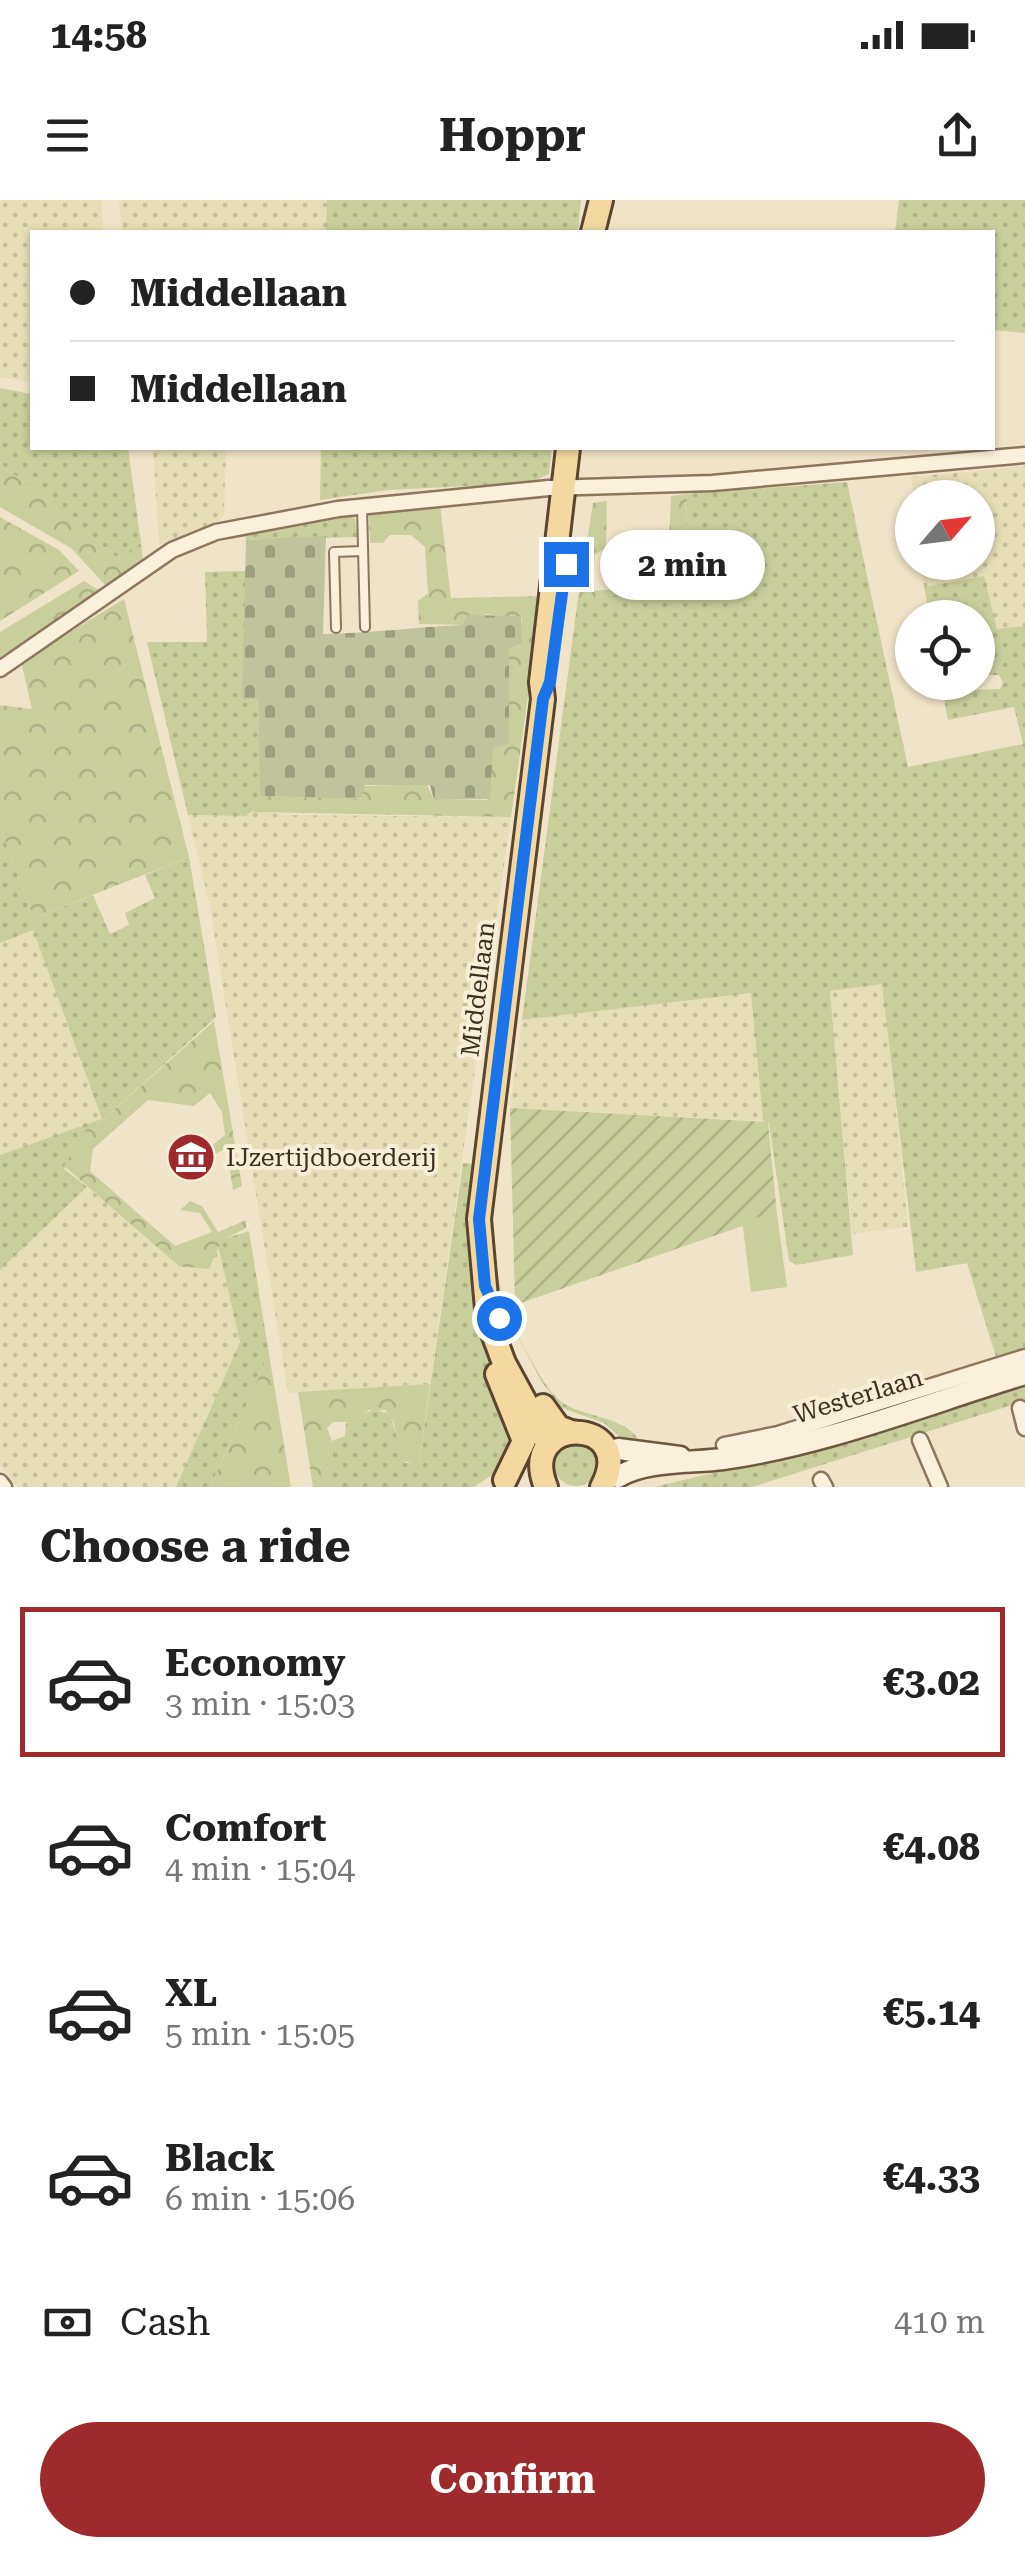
<!DOCTYPE html>
<html lang="en">
<head>
<meta charset="utf-8">
<style>
  body { margin:0; font-family:"Roboto Serif",serif; background:#f6f6f6; color:#222; height:100vh; display:flex; flex-direction:column; font-size:38px; white-space:nowrap }
  * { box-sizing:border-box; margin:0 }
  p { font-size:32px; color:#767676 }
  .icon { flex:none; width:55px; height:55px; fill:none; stroke:currentColor; stroke-width:2; stroke-linecap:round; stroke-linejoin:round }
  .map { position:relative; height:1287px; overflow:hidden }
  .details { display:flex; flex-direction:column; background:#fff; flex:1 }
  .details>* { flex:none }
  .hud { position:absolute; left:30px; top:30px; width:965px; height:220px; border-radius:0px; box-shadow:0 2px 8px #0004; display:grid; align-content:center; height:220px; padding:0 40px; background:#fff }
  .needle { width:65px; rotate:62deg }
  .controls { position:absolute; left:895px; top:280px; display:grid; gap:20px }
  .controls a { display:grid; place-items:center; width:100px; height:100px; border-radius:50%; background:#fff; box-shadow:0 2px 8px #0004; font-size:50px }
  .end { position:absolute; width:45px; height:45px; margin:-22px; border:12px solid #1a73e8; background:#fff; box-shadow:0 0 0 5px #fff }
  .from { border-radius:50% }
  .bubble { position:absolute; height:70px; border-radius:35px; background:#fff; box-shadow:0 2px 8px #0004; font-size:32px; font-weight:700; line-height:70px; text-align:center }
  .hud b { display:flex; align-items:center; gap:35px; height:95px; font-size:38px }
  .hud b+b { border-top:2px solid #e0e0e0 }
  .hud i { width:25px; height:25px; background:#222 }
  ul { padding:0; list-style:none }
  li { display:flex; align-items:center; gap:30px; height:150px; margin:0 20px 15px; padding:0 20px; border:5px solid transparent; border-radius:0px }
  li div { flex:1 }
  li b { display:block; font-size:38px }
  li em { font-style:normal; font-weight:700 }
  li.on { border-color:#9e2a2b }
  li>.icon { width:90px; height:90px; stroke-width:1.5 }
  h2 { padding:0 40px; font-size:45px; line-height:120px }
  .pay { display:flex; align-items:center; gap:25px; height:110px; padding:0 40px; font-size:38px }
  .pay p { margin-inline-start:auto }
  .primary-button { display:flex; gap:20px; margin-top:auto; padding:20px 40px }
  .primary-button a { flex:1; height:115px; border-radius:60px; background:#9e2a2b; color:#fff; font-size:40px; font-weight:700; line-height:115px; text-align:center }
  .status { display:flex; justify-content:space-between; align-items:center; height:70px; padding:0 50px; background:#fff; direction:ltr }
  .status svg { height:28px; fill:currentColor }
  header { display:flex; justify-content:space-between; align-items:center; height:130px; padding:0 40px; background:#fff; font-size:45px; font-weight:700 }
  .map>svg:first-child { display:block }
  .farmland { fill:url(#farmland-dots) }
  .grass { fill:url(#grass-dots) }
  .forest { fill:url(#forest-crowns) }
  .cemetery { fill:url(#cemetery-stones) }
  .garden { fill:url(#garden-furrows) }
  .pitch { fill:#c9cf9b }
  .lines { fill:none; stroke-linecap:round; stroke-linejoin:round }
  .lane-casing { stroke:#8d765c; stroke-width:12 }
  .street-casing { stroke:#8d765c; stroke-width:19 }
  .secondary-casing { stroke:#6f573f; stroke-width:25 }
  .primary-casing { stroke:#5b4430; stroke-width:28 }
  .lane { stroke:#faf1dc; stroke-width:8 }
  .street { stroke:#faf1dc; stroke-width:14 }
  .secondary { stroke:#faf1dc; stroke-width:20 }
  .primary { stroke:#f3d9a0; stroke-width:22 }
  .route { stroke:#1a73e8; stroke-width:12 }
  .labels { text-anchor:middle; dominant-baseline:central; stroke-width:8; stroke-linejoin:round; paint-order:stroke }
  .street-label { font-size:25px; fill:#3d2e20; stroke:#f7eed8 }
  .poi-label { font-size:25px; fill:#3d2e20; stroke:#f7eed8; text-anchor:start }
</style>
</head>
<body>
<div class="status"><b>14:58</b><svg viewBox="0 0 49 12"><path d="M0 12V9h3v3zM5 12V6h3v6zM10 12V3h3v9zM15 12V0h3v12zM26 1h20v11H26zM47 4h2v5h-2z"/></svg></div>
<header><svg class="icon" aria-label="menu" viewBox="0 0 24 24"><path d="M4 6h16M4 12h16M4 18h16"/></svg>Hoppr<svg class="icon" aria-label="share" viewBox="0 0 24 24"><path d="M12 15V3M7 8l5-5 5 5M5 13v7h14v-7"/></svg></header>
<div class="map">
<svg width="1025" height="1287" viewBox="0 0 1025 1287">
  <defs>
    <pattern id="farmland-dots" width="8" height="8" patternUnits="userSpaceOnUse" patternTransform="scale(2.5)"><rect width="8" height="8" fill="#e6deb5"/><path d="M2 2h.1M6 6h.1" fill="none" stroke="#c6bf9b" stroke-width="1.8" stroke-linecap="round"/></pattern>
    <pattern id="grass-dots" width="8" height="8" patternUnits="userSpaceOnUse" patternTransform="scale(2.5)"><rect width="8" height="8" fill="#c9cf9b"/><path d="M2 2h.1M6 6h.1" fill="none" stroke="#aeb285" stroke-width="1.8" stroke-linecap="round"/></pattern>
    <pattern id="forest-crowns" width="20" height="18" patternUnits="userSpaceOnUse" patternTransform="scale(2.5)"><rect width="20" height="18" fill="#c9cf9b"/><path d="M2 6a3 3 0 1 1 6 0M12 15a3 3 0 1 1 6 0" fill="none" stroke="#aeb285"/></pattern>
    <pattern id="cemetery-stones" width="16" height="16" patternUnits="userSpaceOnUse" patternTransform="scale(2.5)"><rect width="16" height="16" fill="#bfc49a"/><path d="M2 7V4a2 2 0 0 1 4 0v3zM10 15v-3a2 2 0 0 1 4 0v3z" fill="#9ca07d"/></pattern>
    <pattern id="garden-furrows" width="10" height="10" patternUnits="userSpaceOnUse" patternTransform="scale(2.5)"><rect width="10" height="10" fill="#c9cf9b"/><path d="M-1 1l2-2M0 10L10 0M9 11l2-2" fill="none" stroke="#aeb285"/></pattern>
  </defs>
  <rect width="100%" height="100%" fill="#f0e4c8"/>
  <!-- farmland -->
  <g class="farmland">
    <path d="M0,0H102L103,32H32V183L0,177Z"/>
    <path d="M119,0H327L326,32H122Z"/>
    <path d="M153,248H226L224,315L220,320L159,345Z"/>
    <path d="M1025,266V426L997,430L983,376L924,387L921,363L978,362V298L914,297L911,277Z"/>
    <path d="M251,610L283,615L511,617L430,1184L288,1193L210,707L188,615L245,616Z"/>
    <path d="M33,730L102,920L0,955V743Z"/>
    <path d="M883,784L908,1027L852,1034L830,791Z"/>
    <path d="M751,793L763,921L510,908L522,820Z"/>
    <path d="M87,987L174,1055L217,1041L240,1142L176,1287H18L0,1265V1070Z"/>
  </g>
  <!-- grass -->
  <g class="grass">
    <path d="M327,0H581L578,32H326Z"/>
    <path d="M899,0H1025V133L993,130L992,32H895Z"/>
    <path d="M0,188L32,194V248H128L141,343L118,358L0,263Z"/>
    <path d="M321,248H552L549,274L529,283L388,290L320,300Z"/>
    <path d="M847,282L908,567L1023,544L1014,507L948,520L941,483H959L965,490L1000,489L1003,483L999,475H978V418L930,417L924,387L984,376L997,429L1025,426V1151L996,1157L967,1063L916,1072L882,784L830,791L853,1055L796,1065L789,1061L769,923L763,921L751,793L522,820L578,398L685,390L687,294Z"/>
    <path d="M354,314L358,337L246,340L245,332Z"/>
    <path d="M246,371L243,499L258,498L261,604L246,616L188,615L147,442H207L205,372Z"/>
    <path d="M0,627L34,718L93,695L110,734L129,725L125,713L155,698L145,675L189,657L216,817L81,940L64,969L87,987L0,1070V955L102,919L33,730L0,743Z"/>
    <path d="M463,963L475,964C467,1060 478,1145 516,1235L501,1269L474,1287H332L326,1264L332,1241L345,1236L346,1223L374,1209L390,1214L405,1263H419Z"/>
    <path d="M492,982C489,1048 497,1102 531,1160C540,1175 548,1192 563,1203C587,1219 632,1216 641,1246L627,1243L604,1223L562,1208L541,1181L498,1098L488,1024Z"/>
    <path d="M249,1031L269,1154L210,1287H176L240,1142L217,1041Z"/>
    <path d="M1025,1185V1201L752,1287H654L806,1251Z"/>
    <circle cx="576" cy="1264" r="22"/>
  </g>
  <!-- forest -->
  <g class="forest">
    <path d="M0,263L118,358L141,343L143,361L106,386L71,348L0,307Z"/>
    <path d="M687,294L685,390L578,398L593,303L607,301L606,347L595,355L592,391L667,385L671,296Z"/>
    <path d="M440,305L451,398L542,396L511,617L253,612L260,596L361,599L363,586L427,584L434,600H487L493,549L509,544V450L519,445L522,419L486,414L463,425L419,424L418,401L428,393L425,347L411,335H390L383,343H370L369,313Z"/>
    <path d="M0,317L59,350L79,371L0,421Z"/>
    <path d="M84,381L102,392L0,457V432Z"/>
    <path d="M124,399L189,657L34,718L0,627V505L32,509L21,462Z"/>
    <path d="M214,821L242,986L233,990L227,949L213,954L208,949L225,935L222,912L210,893L194,906L148,900L93,949L90,971L175,1046L212,1032L200,1013L180,1010L190,1001L202,1006L218,1032L246,1020V1028L221,1041L209,1069L179,1066L64,966L90,923L95,927Z"/>
    <path d="M269,1154L291,1287H210Z"/>
    <path d="M430,1184L419,1264L401,1261L394,1223L385,1210H369L353,1222H333L327,1228L332,1241L326,1264L332,1287H313L298,1192Z"/>
  </g>
  <!-- cemetery -->
  <path class="cemetery" d="M326,336L323,434C372,433 416,427 463,425L467,415L521,416L522,443L509,450V544L493,549L490,599L434,600L430,585H365L362,598L356,599L260,596L258,499H242L246,340Z"/>
  <!-- garden -->
  <path class="garden" d="M510,908L768,922L777,1014L515,1105Z"/>
  <!-- pitch -->
  <path class="pitch" d="M777,1014L787,1087L751,1092L742,1020Z"/>
  <g class="lines">
    <!-- lane casing -->
    <g class="lane-casing">
      <g id="lane">
        <path d="M362,307L365,427"/>
        <path d="M336,428L334,352L363,351"/>
      </g>
    </g>
    <!-- street casing -->
    <g class="street-casing">
      <g id="street">
        <path d="M0,469L172,350L216,332L338,309L549,288L712,283L1025,255"/>
        <path d="M1020,1208L1025,1228"/>
        <path d="M920,1240L940,1287"/>
        <path d="M724,1245L778,1234L1025,1157"/>
        <path d="M821,1280L825,1287"/>
        <path d="M0,1282L4,1287"/>
      </g>
    </g>
    <!-- secondary casing -->
    <g class="secondary-casing">
      <g id="secondary">
        <path d="M618,1249L680,1257"/>
        <path d="M618,1277C644,1260 692,1263 723,1259C825,1245 926,1204 1025,1174"/>
      </g>
    </g>
    <!-- primary casing -->
    <g class="primary-casing">
      <g id="primary">
        <path d="M593,32L601,0"/>
        <path d="M497,1174L524,1241L505,1280"/>
        <path d="M543,1206L558,1227L571,1232"/>
        <path d="M548,1244L504,1163L488,1120L479,1019L543,499L541,482L568,248"/>
        <path d="M546,1287C516,1213 640,1216 602,1287"/>
      </g>
    </g>
    <!-- lane -->
    <use href="#lane" class="lane"/>
    <!-- street -->
    <use href="#street" class="street"/>
    <!-- secondary -->
    <use href="#secondary" class="secondary"/>
    <!-- primary -->
    <use href="#primary" class="primary"/>
  </g>
  <g class="lines">
    <!-- route -->
    <path class="route" d="M499,1118L485,1086L479,1019L543,499L550,482L566,364"/>
  </g>
  <!-- icons -->
  <defs>
    <g id="museum-disc" transform="scale(2.5)"><circle r="9.5" fill="#9e2a2b" stroke="#f7eed8"/><path d="M0-6L6-3V-2H-6V-3ZM-5-1h2V3h-2ZM-1-1h2V3h-2ZM3-1h2V3H3ZM-6 4H6V6H-6Z" fill="#fff"/></g>
  </defs>
  <g fill-rule="evenodd">
    <use href="#museum-disc" x="191" y="957"/>
  </g>
  <g class="labels">
    <!-- street labels -->
    <g class="street-label">
      <text transform="translate(478 789) rotate(-83)">Middellaan</text>
      <text transform="translate(858 1196) rotate(-17)">Westerlaan</text>
    </g>
    <!-- poi labels -->
    <g class="poi-label">
      <text x="226" y="957">IJzertijdboerderij</text>
    </g>
  </g>
</svg>
<div class="controls">
<a><svg class="needle" viewBox="-14 -14 28 28"><path d="M0-13l5 13h-10z" fill="#e53935"/><path d="M0 13l5-13h-10z" fill="#767676"/></svg></a>
<a><svg class="icon" aria-label="locate" viewBox="0 0 24 24"><circle cx="12" cy="12" r="6"/><path d="M12 2v4M12 18v4M2 12h4M18 12h4"/></svg></a>
</div>
<i class="end from" style="left:499px;top:1118px"></i>
<i class="end" style="left:566px;top:364px"></i>
<div class="bubble" style="left:600px;top:330px;width:165px">2 min</div>
<div class="hud">
<b><i class="from"></i>Middellaan</b>
<b><i></i>Middellaan</b>
</div>
</div>
<section class="details">
<h2>Choose a ride</h2>
<ul>
<li class="on"><svg class="icon" aria-label="car" viewBox="0 0 24 24"><path d="M5 17H2v-5l4-1 3-4h7l3 4 3 1v5h-3M9 17h6M6 11h13"/><circle cx="7" cy="17" r="2"/><circle cx="17" cy="17" r="2"/></svg><div><b>Economy</b><p>3 min · 15:03</p></div><em>€3.02</em></li>
<li><svg class="icon" aria-label="car" viewBox="0 0 24 24"><path d="M5 17H2v-5l4-1 3-4h7l3 4 3 1v5h-3M9 17h6M6 11h13"/><circle cx="7" cy="17" r="2"/><circle cx="17" cy="17" r="2"/></svg><div><b>Comfort</b><p>4 min · 15:04</p></div><em>€4.08</em></li>
<li><svg class="icon" aria-label="car" viewBox="0 0 24 24"><path d="M5 17H2v-5l4-1 3-4h7l3 4 3 1v5h-3M9 17h6M6 11h13"/><circle cx="7" cy="17" r="2"/><circle cx="17" cy="17" r="2"/></svg><div><b>XL</b><p>5 min · 15:05</p></div><em>€5.14</em></li>
<li><svg class="icon" aria-label="car" viewBox="0 0 24 24"><path d="M5 17H2v-5l4-1 3-4h7l3 4 3 1v5h-3M9 17h6M6 11h13"/><circle cx="7" cy="17" r="2"/><circle cx="17" cy="17" r="2"/></svg><div><b>Black</b><p>6 min · 15:06</p></div><em>€4.33</em></li>
</ul>
<div class="pay"><svg class="icon" aria-label="cash" viewBox="0 0 24 24"><path d="M3 7h18v10H3z"/><circle cx="12" cy="12" r="2"/></svg>Cash<p>410 m</p></div>
<div class="primary-button"><a>Confirm</a></div>
</section>
</body>
</html>
